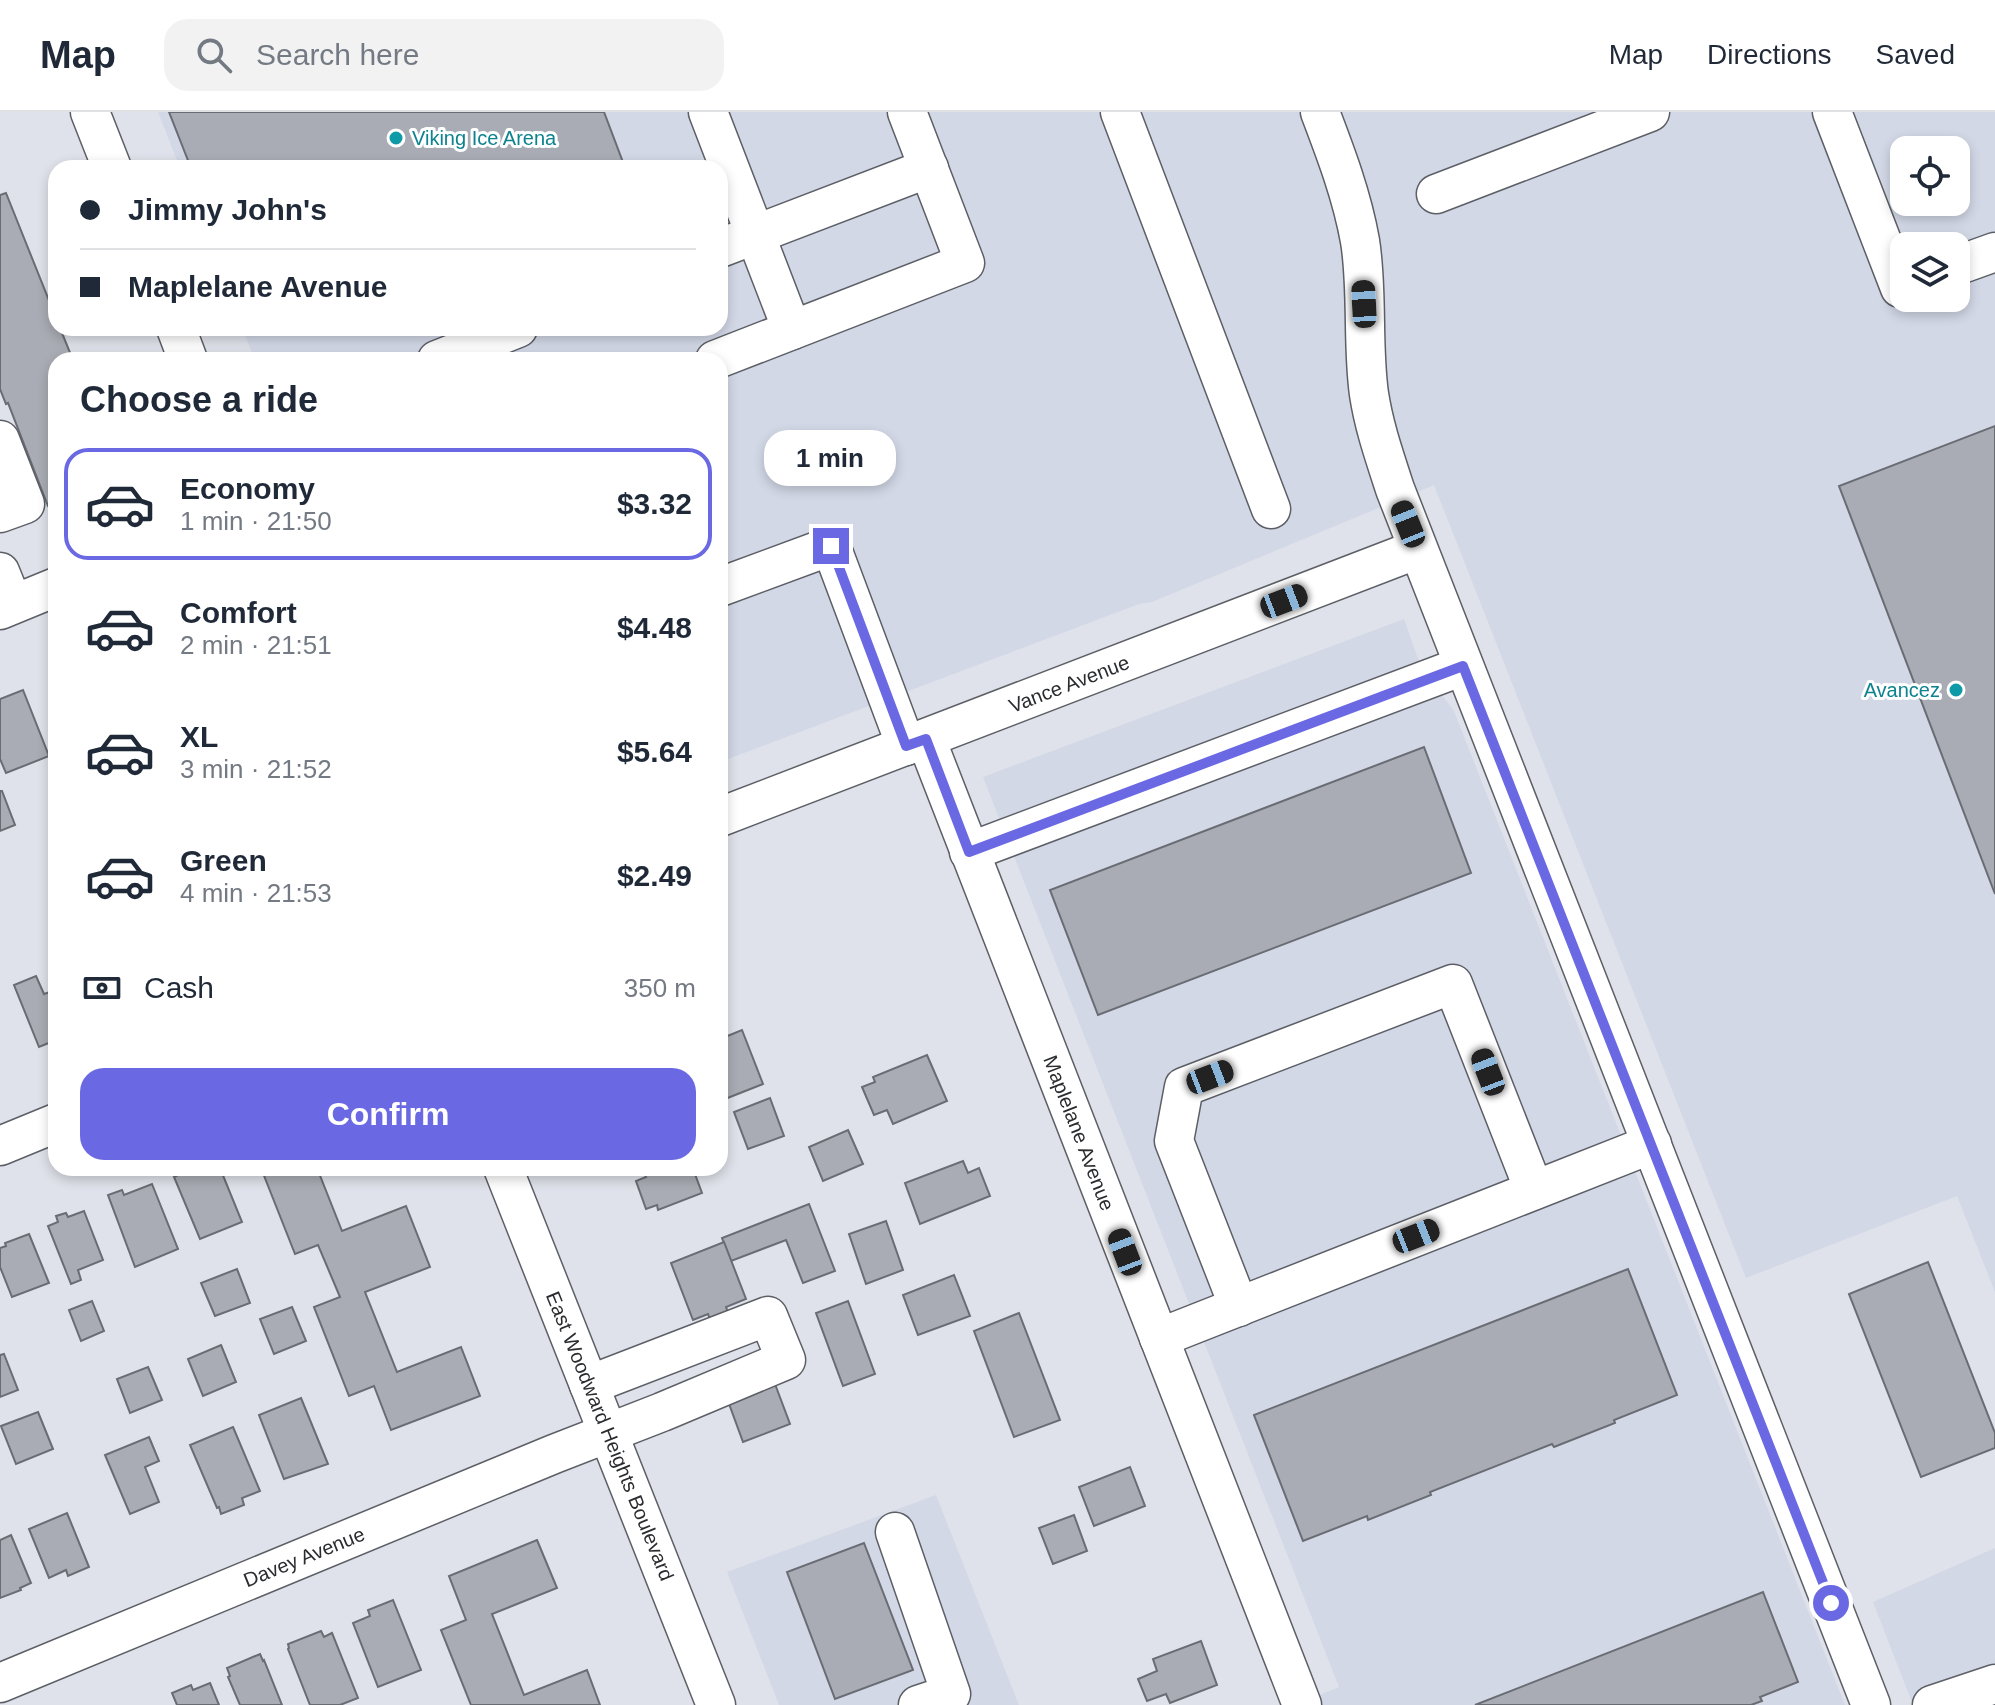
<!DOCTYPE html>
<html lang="en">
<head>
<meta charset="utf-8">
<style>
  body { margin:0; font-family:Helvetica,sans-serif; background:#f2f2f3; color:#1f2937; height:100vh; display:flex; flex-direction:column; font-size:30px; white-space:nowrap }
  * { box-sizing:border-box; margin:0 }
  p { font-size:26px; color:#747a83 }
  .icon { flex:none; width:44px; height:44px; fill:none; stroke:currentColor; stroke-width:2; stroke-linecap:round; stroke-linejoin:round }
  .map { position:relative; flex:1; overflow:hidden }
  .side { position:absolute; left:48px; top:240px; width:680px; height:824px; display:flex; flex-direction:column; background:#fff; border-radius:24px; box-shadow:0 4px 12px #0003 }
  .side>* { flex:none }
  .banner { position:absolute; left:48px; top:48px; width:680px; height:176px; border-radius:24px; box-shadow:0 4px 12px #0003; display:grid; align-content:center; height:176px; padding:0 32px; background:#fff }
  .buttons { position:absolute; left:1890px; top:24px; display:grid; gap:16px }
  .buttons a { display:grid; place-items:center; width:80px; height:80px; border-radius:16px; background:#fff; box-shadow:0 4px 12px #0003; font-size:40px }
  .end { position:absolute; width:36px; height:36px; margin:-18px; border:10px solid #6a69e3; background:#fff; box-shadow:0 0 0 4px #fff }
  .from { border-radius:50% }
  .bubble { position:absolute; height:56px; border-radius:24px; background:#fff; box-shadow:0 4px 12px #0003; font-size:26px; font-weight:800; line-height:56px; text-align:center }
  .car { position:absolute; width:24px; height:48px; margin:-24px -12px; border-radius:10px; box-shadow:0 0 6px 2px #0007; background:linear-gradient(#222 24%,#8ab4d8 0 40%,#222 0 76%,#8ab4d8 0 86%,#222 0) }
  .banner b { display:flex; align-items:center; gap:28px; height:76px; font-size:30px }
  .banner b+b { border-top:2px solid #e0e1e3 }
  .banner i { width:20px; height:20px; background:#1f2937 }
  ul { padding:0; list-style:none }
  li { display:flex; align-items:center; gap:24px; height:112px; margin:0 16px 12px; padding:0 16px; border:4px solid transparent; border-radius:24px }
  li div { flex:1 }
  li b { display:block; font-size:30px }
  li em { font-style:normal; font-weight:800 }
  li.current { border-color:#6a69e3 }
  li>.icon { width:72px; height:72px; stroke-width:1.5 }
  h2 { padding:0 32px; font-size:36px; line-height:96px }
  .pay { display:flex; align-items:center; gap:20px; height:88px; padding:0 32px; font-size:30px }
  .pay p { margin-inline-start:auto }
  .button { display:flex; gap:16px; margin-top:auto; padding:16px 32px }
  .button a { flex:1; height:92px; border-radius:24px; background:#6a69e3; color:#fff; font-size:32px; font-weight:800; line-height:92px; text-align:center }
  header { display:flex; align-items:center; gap:48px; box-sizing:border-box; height:112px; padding:0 40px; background:#fff; border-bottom:2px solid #e0e1e3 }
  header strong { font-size:38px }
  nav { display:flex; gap:44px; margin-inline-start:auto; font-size:28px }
  .search { width:560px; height:72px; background:#f2f2f3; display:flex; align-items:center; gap:20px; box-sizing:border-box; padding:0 28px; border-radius:24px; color:#747a83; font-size:30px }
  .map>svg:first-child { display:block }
  .built { fill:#d3d8e7; fill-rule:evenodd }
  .building { fill:#a9acb4; stroke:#696c73; stroke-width:2 }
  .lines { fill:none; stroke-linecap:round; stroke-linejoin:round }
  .minor-casing { stroke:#5c5f66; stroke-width:41 }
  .minor { stroke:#fff; stroke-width:38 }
  .route { stroke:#6a69e3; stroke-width:10 }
  .culture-dot { fill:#0f9aa8; stroke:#fff; stroke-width:3 }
  .labels { text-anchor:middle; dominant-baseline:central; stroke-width:6; stroke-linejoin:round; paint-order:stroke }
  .culture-label { font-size:20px; fill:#0d838f; stroke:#fff; text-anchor:start }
  .street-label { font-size:20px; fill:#2b2c2f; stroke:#fff }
</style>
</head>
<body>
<header>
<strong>Map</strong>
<div class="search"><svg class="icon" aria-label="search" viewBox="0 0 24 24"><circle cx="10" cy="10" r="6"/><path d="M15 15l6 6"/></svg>Search here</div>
<nav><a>Map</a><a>Directions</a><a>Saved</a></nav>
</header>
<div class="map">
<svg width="1995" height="1593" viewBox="0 0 1995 1593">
  <rect width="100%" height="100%" fill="#dfe2ea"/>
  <!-- built -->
  <g class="built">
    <path d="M158,0H1995V1180L1957,1084L1746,1166L1434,373L1152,490L1139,492L720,650V248H255L242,216H720V56H180ZM1904,38H1956V90H1904ZM1904,134H1956V186H1904Z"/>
    <path d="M1404,507L1421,555L1454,599L1845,1593H1295L1339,1575L983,665Z"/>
    <path d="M936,1383L1019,1593H779L727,1460Z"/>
    <path d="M1995,1436V1593H1913L1873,1490Z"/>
  </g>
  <!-- building -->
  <g class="building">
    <path d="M169,0H604L624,53L615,56H191Z"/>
    <path d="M6,81L56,206V216H60L73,248H56V391L48,394L8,291L6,292L0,277V83Z"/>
    <path d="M1995,314V782L1839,374Z"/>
    <path d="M23,578L49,644L6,661L0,647V587Z"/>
    <path d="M1424,635L1471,761L1098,903L1050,778Z"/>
    <path d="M0,679H2L15,713L0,719Z"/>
    <path d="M36,864L44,882L56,878V928L39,935L14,873Z"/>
    <path d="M742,918L763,972L720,989V927Z"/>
    <path d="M927,943L947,989L893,1012L887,998L874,1003L862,975L875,970L873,965Z"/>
    <path d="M770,986L784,1024L748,1037L734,1000Z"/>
    <path d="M848,1018L863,1052L823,1069L809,1035Z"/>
    <path d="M963,1049L968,1061L979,1056L990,1084L920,1112L905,1071Z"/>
    <path d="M192,1056H220L242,1110L200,1127L174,1065Z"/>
    <path d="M261,1056H317L342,1119L406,1094L430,1155L365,1180L397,1260L461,1235L480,1284L391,1318L374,1274L349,1284L314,1195L340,1185L318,1133L295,1142Z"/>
    <path d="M654,1056H701L702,1059L695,1062L702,1081L658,1098L657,1093L646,1097L636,1069L646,1065L644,1060Z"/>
    <path d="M152,1072L178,1137L135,1155L108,1083L122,1078L124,1083Z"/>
    <path d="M809,1092L835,1159L803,1171L786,1128L731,1149L722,1126Z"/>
    <path d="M84,1099L103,1148L78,1158L81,1168L71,1172L48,1114L58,1110L56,1104L66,1101L68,1105Z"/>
    <path d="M886,1109L903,1158L866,1172L849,1122Z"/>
    <path d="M29,1122L49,1171L12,1185L0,1155V1136L6,1134L5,1131Z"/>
    <path d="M724,1130L746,1187L726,1195L729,1203L711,1210L708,1202L693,1208L671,1151Z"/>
    <path d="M1928,1150L1995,1321V1336L1921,1365L1849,1182Z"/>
    <path d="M237,1157L250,1191L215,1204L201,1171Z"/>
    <path d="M1628,1157L1677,1283L1614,1308L1615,1311L1554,1335L1552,1332L1430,1380L1431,1383L1368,1408L1367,1404L1303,1429L1254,1303Z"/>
    <path d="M954,1163L970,1204L918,1223L903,1183Z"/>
    <path d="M92,1189L104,1219L81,1229L69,1198Z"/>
    <path d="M848,1189L875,1262L843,1274L816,1201Z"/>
    <path d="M292,1195L306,1229L274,1242L260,1207Z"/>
    <path d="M1019,1201L1060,1308L1014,1325L974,1219Z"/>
    <path d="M221,1233L236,1270L203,1284L188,1247Z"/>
    <path d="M4,1242L18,1278L0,1285V1243Z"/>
    <path d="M148,1255L162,1288L130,1301L117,1267Z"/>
    <path d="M775,1272L790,1312L743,1330L728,1289Z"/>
    <path d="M301,1286L328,1352L284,1367L259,1303Z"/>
    <path d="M38,1300L53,1337L16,1352L1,1314Z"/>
    <path d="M233,1315L260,1379L242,1386L244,1393L221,1402L219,1395L217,1396L190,1333Z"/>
    <path d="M149,1325L159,1349L145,1355L159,1390L130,1402L105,1343Z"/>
    <path d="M1130,1355L1145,1394L1094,1414L1079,1375Z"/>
    <path d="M67,1401L89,1455L68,1464L66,1458L49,1466L29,1417Z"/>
    <path d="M1074,1403L1087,1439L1053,1452L1039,1416Z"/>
    <path d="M11,1423L31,1471L20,1476L21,1478L0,1486V1428Z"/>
    <path d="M537,1428L557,1476L492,1502L524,1583L587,1558L600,1593H471L441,1518L466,1508L449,1464Z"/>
    <path d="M864,1431L913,1558L835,1587L787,1460Z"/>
    <path d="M1763,1480L1798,1570L1760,1585L1762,1589L1751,1593H1475Z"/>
    <path d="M393,1488L421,1558L378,1575L353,1511L370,1504L368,1498Z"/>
    <path d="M321,1519L324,1525L332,1521L358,1586L340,1593H310L288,1537L289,1536L288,1532Z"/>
    <path d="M1201,1529L1217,1573L1170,1591L1166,1582L1147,1589L1138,1567L1157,1559L1153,1547Z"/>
    <path d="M260,1542L263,1549L264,1548L282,1593H240L228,1565L230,1564L227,1556Z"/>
    <path d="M210,1571L219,1593H177L172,1581L191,1573L193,1578Z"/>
  </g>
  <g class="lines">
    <!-- minor casing -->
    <g class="minor-casing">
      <g id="minor">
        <path d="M90,0L112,56"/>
        <path d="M708,0L792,218"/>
        <path d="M1120,0L1271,397"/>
        <path d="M1320,0C1336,42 1352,84 1360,129C1368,178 1362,233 1369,282C1374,315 1385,346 1395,377L1871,1593"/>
        <path d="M1832,0L1900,176L1904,174"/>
        <path d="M1436,82L1650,0"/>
        <path d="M720,136L929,56"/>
        <path d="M1956,154L1995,140"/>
        <path d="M176,216L188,248"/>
        <path d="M437,248L518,216"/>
        <path d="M715,248L965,151L907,0"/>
        <path d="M0,328L25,392L0,401"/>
        <path d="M0,460L13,492"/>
        <path d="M720,475L831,434L906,634"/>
        <path d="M0,498L56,475"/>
        <path d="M926,627L1302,1593"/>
        <path d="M720,705L1418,437"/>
        <path d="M969,740L1463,554"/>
        <path d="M0,1034L56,1011"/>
        <path d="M503,1056L716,1593"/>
        <path d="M1239,1195L1174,1029L1184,975L1453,872L1534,1078"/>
        <path d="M1159,1226L1652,1032"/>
        <path d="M895,1420L951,1582L918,1593"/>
        <path d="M0,1571L554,1342L662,1300L786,1248L768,1204L589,1273"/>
        <path d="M1932,1593L1995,1572"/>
      </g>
    </g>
    <!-- minor -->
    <use href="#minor" class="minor"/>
  </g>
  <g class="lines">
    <!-- route -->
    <path class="route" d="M831,434L906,634L926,627L969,740L1463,554L1831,1491"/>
  </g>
  <!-- markers -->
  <g class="culture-dot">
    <circle cx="396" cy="26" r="8"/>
    <circle cx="1956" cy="578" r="8"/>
  </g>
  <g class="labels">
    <!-- culture labels -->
    <g class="culture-label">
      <text x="412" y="26">Viking Ice Arena</text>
      <text x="1940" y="578" text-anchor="end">Avancez</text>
    </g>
    <!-- street labels -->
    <g class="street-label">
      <text transform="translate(1069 572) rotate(-21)">Vance Avenue</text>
      <text transform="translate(1079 1021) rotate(69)">Maplelane Avenue</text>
      <text transform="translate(610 1324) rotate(68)">East Woodward Heights Boulevard</text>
      <text transform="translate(304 1445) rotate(-22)">Davey Avenue</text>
    </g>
  </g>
</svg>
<div class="buttons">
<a><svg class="icon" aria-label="locate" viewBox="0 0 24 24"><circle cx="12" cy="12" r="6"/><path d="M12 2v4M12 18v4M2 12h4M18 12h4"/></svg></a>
<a><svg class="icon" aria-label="layers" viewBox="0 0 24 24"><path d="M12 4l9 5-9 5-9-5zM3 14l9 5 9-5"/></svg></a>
</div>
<i class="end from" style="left:1831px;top:1491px"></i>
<i class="end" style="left:831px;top:434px"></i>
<div class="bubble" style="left:764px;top:318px;width:132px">1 min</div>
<i class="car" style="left:1364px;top:192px;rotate:357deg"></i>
<i class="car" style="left:1408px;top:412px;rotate:338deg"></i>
<i class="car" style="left:1284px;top:489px;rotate:69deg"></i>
<i class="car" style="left:1488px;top:960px;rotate:339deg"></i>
<i class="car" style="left:1210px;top:965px;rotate:69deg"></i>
<i class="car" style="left:1416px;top:1124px;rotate:68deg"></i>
<i class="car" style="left:1125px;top:1140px;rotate:339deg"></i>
<div class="banner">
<b><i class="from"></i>Jimmy John's</b>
<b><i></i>Maplelane Avenue</b>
</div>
<section class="side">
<h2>Choose a ride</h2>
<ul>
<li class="current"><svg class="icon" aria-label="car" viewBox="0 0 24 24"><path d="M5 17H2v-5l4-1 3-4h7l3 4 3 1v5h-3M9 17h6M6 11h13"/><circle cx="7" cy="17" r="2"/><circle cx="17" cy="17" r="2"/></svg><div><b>Economy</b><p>1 min · 21:50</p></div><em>$3.32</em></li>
<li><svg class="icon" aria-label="car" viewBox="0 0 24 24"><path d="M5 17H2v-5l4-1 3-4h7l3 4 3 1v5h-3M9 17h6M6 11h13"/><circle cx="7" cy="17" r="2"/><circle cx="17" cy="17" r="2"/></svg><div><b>Comfort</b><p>2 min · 21:51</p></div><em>$4.48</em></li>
<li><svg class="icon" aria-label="car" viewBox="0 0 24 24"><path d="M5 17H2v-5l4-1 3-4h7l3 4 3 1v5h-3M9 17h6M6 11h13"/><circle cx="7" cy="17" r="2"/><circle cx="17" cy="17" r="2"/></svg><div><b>XL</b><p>3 min · 21:52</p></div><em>$5.64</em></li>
<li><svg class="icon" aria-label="car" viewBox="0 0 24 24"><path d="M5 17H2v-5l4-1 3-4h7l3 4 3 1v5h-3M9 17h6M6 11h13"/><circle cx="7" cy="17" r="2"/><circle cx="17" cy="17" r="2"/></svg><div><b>Green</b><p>4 min · 21:53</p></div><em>$2.49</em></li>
</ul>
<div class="pay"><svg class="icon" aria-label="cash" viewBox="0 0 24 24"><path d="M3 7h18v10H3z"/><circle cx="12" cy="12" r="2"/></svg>Cash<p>350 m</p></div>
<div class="button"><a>Confirm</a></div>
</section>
</div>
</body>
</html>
